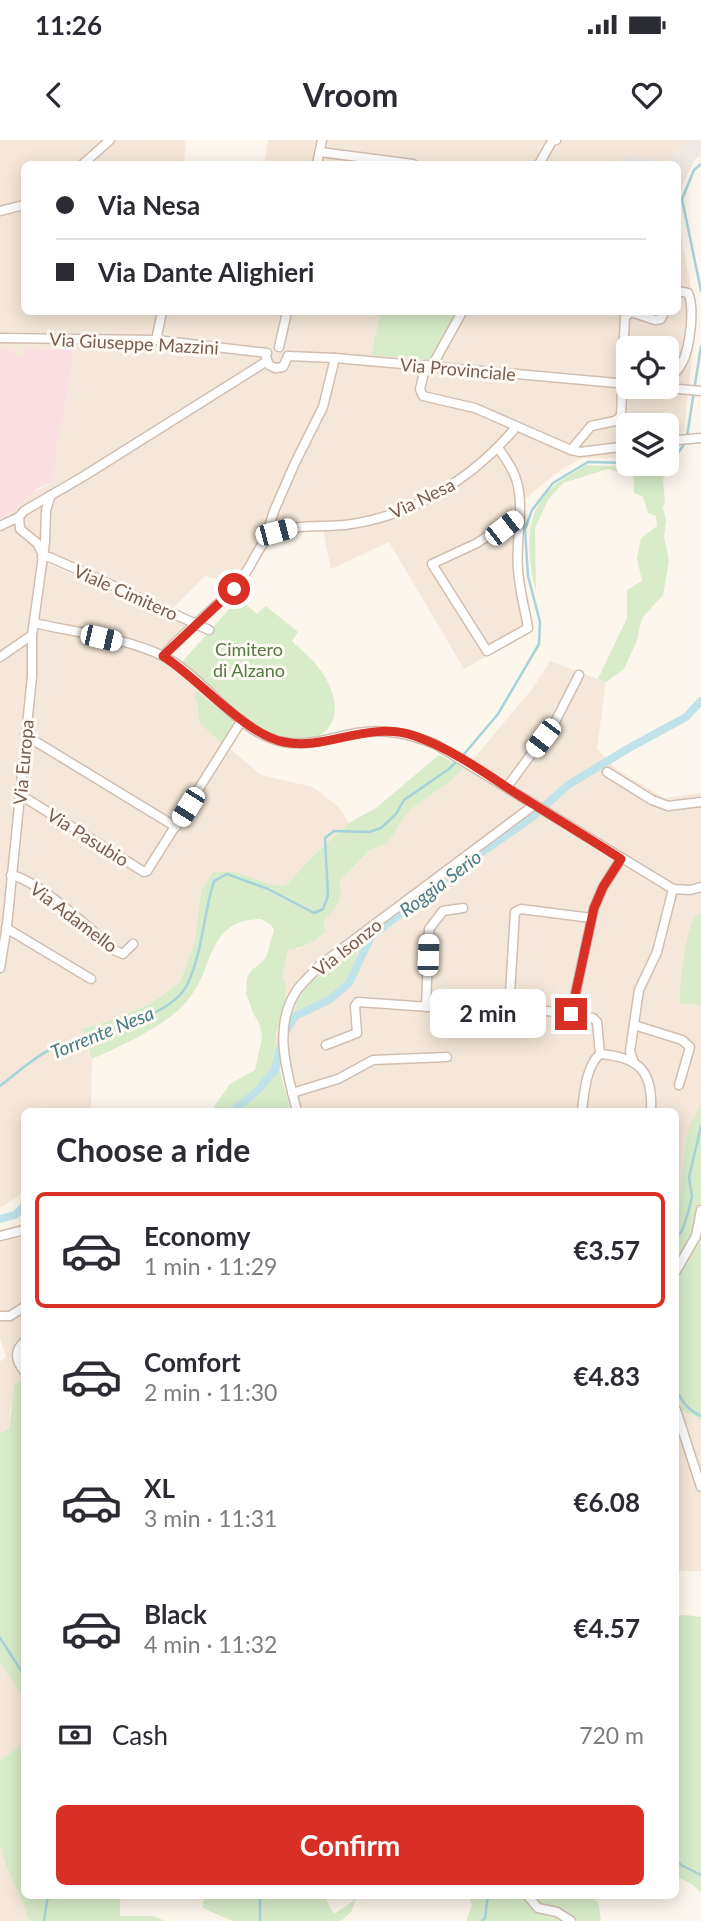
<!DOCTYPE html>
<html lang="en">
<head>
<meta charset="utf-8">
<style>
  body { margin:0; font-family:Lato,sans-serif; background:#f7f7f7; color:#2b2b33; height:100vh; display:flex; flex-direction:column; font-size:26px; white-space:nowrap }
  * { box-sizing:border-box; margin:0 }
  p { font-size:23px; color:#7c7c81 }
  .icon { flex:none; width:38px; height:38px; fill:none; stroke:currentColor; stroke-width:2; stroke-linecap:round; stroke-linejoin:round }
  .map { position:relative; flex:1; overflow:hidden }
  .side { position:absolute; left:21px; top:968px; width:658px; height:791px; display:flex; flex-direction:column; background:#fff; border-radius:10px; box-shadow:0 4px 18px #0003 }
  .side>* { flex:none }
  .hud { position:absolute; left:21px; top:21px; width:660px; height:154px; border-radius:10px; box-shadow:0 4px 18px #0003; display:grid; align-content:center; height:154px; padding:0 35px; background:#fff }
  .buttons { position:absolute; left:616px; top:196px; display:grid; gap:14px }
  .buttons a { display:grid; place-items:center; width:63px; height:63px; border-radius:10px; background:#fff; box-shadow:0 4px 18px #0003; font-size:35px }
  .end { position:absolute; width:32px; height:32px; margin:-16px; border:9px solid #d93025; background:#fff; box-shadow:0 0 0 4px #fff }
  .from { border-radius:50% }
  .bubble { position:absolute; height:49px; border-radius:10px; background:#fff; box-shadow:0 4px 18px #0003; font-size:23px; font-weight:700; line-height:49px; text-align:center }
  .car { position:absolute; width:21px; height:42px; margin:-21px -10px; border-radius:9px; box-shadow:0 0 5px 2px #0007; background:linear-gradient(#fff 24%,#345 0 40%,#fff 0 76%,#345 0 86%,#fff 0) }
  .hud b { display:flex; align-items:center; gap:24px; height:66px; font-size:26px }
  .hud b+b { border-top:2px solid #e1e1e2 }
  .hud i { width:18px; height:18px; background:#2b2b33 }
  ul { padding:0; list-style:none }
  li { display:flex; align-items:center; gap:21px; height:116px; margin:0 14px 10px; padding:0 21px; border:4px solid transparent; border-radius:10px }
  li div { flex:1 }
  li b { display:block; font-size:26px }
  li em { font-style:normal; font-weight:700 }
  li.selected { border-color:#d93025 }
  li>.icon { width:63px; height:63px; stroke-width:1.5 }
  h2 { padding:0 35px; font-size:32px; line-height:84px }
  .pay { display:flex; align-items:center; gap:18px; height:77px; padding:0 35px; font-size:26px }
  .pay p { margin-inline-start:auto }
  .cta { display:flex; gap:14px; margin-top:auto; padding:14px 35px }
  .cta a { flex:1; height:80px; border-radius:10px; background:#d93025; color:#fff; font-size:28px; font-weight:700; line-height:80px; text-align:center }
  .status { display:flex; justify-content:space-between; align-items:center; height:49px; padding:0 35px; background:#fff; direction:ltr }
  .status svg { height:19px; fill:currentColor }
  header { display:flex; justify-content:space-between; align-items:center; height:91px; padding:0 35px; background:#fff; font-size:32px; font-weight:700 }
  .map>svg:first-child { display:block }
  .residential { fill:#f5e8da; fill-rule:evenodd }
  .industrial { fill:#efe9e4 }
  .medical { fill:#fbdfe3 }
  .green { fill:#d8ecc9 }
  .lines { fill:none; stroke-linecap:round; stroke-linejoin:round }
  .stream { stroke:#a5d3da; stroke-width:2.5 }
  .canal { stroke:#bfe3e8; stroke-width:8 }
  .minor-casing { stroke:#d1beb0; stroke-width:11 }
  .minor { stroke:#fff; stroke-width:8 }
  .route { stroke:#d93025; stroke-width:9 }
  .labels { text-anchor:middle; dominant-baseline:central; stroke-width:6; stroke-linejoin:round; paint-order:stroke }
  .street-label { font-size:18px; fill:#7a5c4d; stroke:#fffaf3 }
  .park-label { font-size:18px; fill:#537a41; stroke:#fffaf3 }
  .water-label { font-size:19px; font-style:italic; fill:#437c86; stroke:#fffaf3 }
</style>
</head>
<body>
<div class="status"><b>11:26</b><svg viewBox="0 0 49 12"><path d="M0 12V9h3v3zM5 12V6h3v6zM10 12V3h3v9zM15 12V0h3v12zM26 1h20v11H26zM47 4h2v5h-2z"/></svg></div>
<header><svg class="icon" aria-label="back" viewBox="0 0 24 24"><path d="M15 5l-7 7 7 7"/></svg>Vroom<svg class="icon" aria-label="heart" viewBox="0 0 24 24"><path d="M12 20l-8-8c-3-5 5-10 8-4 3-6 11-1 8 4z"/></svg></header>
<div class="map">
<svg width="701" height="1781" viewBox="0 0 701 1781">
  <rect width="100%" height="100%" fill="#fdf6ec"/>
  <!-- residential -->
  <g class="residential">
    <path d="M0,0H186L184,24H24V172H677L678,79L693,159L694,199L684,290L676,313L667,320V285H628V318H581L555,334L524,360L523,429L530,492L464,529L389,402L331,429L321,381L279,382L251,416L233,442L205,436L174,467L46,410L47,423L186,486L162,511L235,583L223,603L261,635L313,647L339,667L349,683L315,714L285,746L269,744L236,732L201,751L195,801L180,842L150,864L108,881L82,889L92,919L91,971H24V1052L0,1068V379L22,364L32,353L55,341L53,334L75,207L26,209L23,216H17L13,208H0ZM628,208H667V247H628Z"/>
    <path d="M268,0H685L666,24L627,14L618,24H264Z"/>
    <path d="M550,521L606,542L597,609L616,629L664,658L701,653V964L689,987L685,1006L678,1084L676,1088V971H291L281,930L275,899L287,854L282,836L288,809H299L321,797L326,791L323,783L341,749L340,741L371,710L386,704L393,696L402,680L410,670L448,643L475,617L532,549ZM360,807L344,842L328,856L309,867L295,872L302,853Z"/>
    <path d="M24,1083V1243L21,1241L10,1269L9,1289L0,1293V1222L6,1217L0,1198V1090Z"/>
    <path d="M676,1266L679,1271L698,1278L701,1281V1431H678L676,1427Z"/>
    <path d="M0,1524L15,1543L24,1561V1603L0,1620Z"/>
    <path d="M0,1702L8,1731L25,1765L29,1781H0Z"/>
  </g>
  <!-- industrial -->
  <path class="industrial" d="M685,0H701V14L694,21L682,46L677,79V24H618L627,14L666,24Z"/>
  <!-- medical -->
  <path class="medical" d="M75,207L53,334L55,341L38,348L22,364L0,379V208H13L17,216H23L25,209Z"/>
  <!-- green -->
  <g class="green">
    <path d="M381,172H458L429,220L371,215Z"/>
    <path d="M586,325L667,329L663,340L665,361L663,368L666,380L664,397L669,420L663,455L642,478L636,503L624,529L606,542L598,539L627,478V450L642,441L637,418L641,398L657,386L656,376L648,373L643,357L634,353V337L608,329L563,343L548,360L535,388L536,452C527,415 522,373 554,346C563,338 576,332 586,325Z"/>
    <path d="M239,458L257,474L266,466L298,492L292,501C302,511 314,520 322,532C351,576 328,613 275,595C247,585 206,542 182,522Z"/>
    <path d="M197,552L232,580V585L221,603L199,582L198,565L194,557Z"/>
    <path d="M439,615L464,628L448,643L410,670L402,680L393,696L386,704L370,710L340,741C344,760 335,770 323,782L326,791C317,801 301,809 288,810L282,836C293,854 279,875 276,895C273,915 286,951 291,971H211L230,944L255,930L262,898L260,885L253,873L246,853L247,838L251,831L266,818L274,790L271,785L261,779C206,779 215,828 188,860C168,885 121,906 92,919L82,889L108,881L150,864L180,842L195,801L201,751L213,732H236L269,744L285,746L315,714L349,683L376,668Z"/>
    <path d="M701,774V865L679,863C682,833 683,804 694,777Z"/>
    <path d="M358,802L361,803C356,815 352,829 346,839C336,855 313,867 295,872C298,841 335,819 358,802Z"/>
    <path d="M701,964V1281C694,1273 682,1275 676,1266V1088L678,1084L685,1006L689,987Z"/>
    <path d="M21,1241L24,1243V1561L15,1543L0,1524V1293L9,1289L15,1244Z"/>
    <path d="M686,1475L701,1477V1753L693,1745L676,1736V1476Z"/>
    <path d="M24,1603V1755H120V1776H153L165,1781H29C22,1754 5,1732 0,1703C0,1679 0,1646 0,1620Z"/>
    <path d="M204,1755H324L334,1774L356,1759L351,1772L341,1781H232L203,1768Z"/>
    <path d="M469,1755H592L599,1765L601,1781H466L472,1765Z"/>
  </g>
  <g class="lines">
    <!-- stream -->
    <g class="stream">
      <path d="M701,24L694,30L682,59L701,151"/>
      <path d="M687,296L701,206"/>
      <path d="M667,322L673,320L685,303"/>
      <path d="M643,324H656"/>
      <path d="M0,946C17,933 34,917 53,908C89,892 169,881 187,845C203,812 203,775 214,741L227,734L268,749L314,773L323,769L328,756L325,698L334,691L369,692L381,688L396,674L404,660L449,629L465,613L498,574L539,504L540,482L528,436L525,389L532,370L553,343L588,322L628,323"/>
      <path d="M676,1098L682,1091L688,1073L692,1056L689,1037L701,986"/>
      <path d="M676,1249C682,1262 688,1270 701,1276"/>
      <path d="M0,1498L24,1535"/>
      <path d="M676,1720L681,1725L701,1735"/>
      <path d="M44,1781L48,1755"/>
      <path d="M260,1781V1755"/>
      <path d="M482,1781L485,1778L488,1755"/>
    </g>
    <!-- canal -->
    <g class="canal">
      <path d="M233,971L256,952L275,930L283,896L295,876L329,860L349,843L371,796L465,724L531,678L568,645L629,608L686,577L701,561"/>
      <path d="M0,1079L15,1075L24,1066"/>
    </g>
    <!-- minor casing -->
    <g class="minor-casing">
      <g id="minor">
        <path d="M320,12L413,24"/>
        <path d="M83,24L110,0"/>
        <path d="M317,24L322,0"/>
        <path d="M539,24L552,1L556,0"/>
        <path d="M0,71L24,65"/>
        <path d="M0,198L156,200L267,213"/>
        <path d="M156,200L162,172"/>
        <path d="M279,207L287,172"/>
        <path d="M288,216L335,218L628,244"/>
        <path d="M266,217L269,225L275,228L283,227L288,216"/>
        <path d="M426,225L420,249L423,256L475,268L571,310L580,312L628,306"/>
        <path d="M432,226L462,172"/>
        <path d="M622,235L625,177L631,172L655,180L661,179L664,172"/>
        <path d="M667,239C673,235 679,230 682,223C690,208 695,168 688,153L677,151"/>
        <path d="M657,247L701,251"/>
        <path d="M667,301L701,298"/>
        <path d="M498,308C504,316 511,326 515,336C526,364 515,400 518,429C519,449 525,469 528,488L487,511L432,424L477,403L519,376"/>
        <path d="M571,310L591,286L615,281L621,276L622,252"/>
        <path d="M19,377L20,389L37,403L42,413"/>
        <path d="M0,386L19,377L24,371L84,336L267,221"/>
        <path d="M265,400L274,371L295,323L323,267L335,218"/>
        <path d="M42,417H49L81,431L209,490"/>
        <path d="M34,483C74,492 126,498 163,516C205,537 237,593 283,602C308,607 333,597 357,593C385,588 409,594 435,604L673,749L690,750L701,747"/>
        <path d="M163,516C189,485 225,464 248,429C255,418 261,402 272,394C287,384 325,387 345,385C411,377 474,338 516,287"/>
        <path d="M0,517L32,495"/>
        <path d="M25,595L176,687"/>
        <path d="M607,632L652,660L668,666L701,662"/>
        <path d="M507,647L555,582L579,535"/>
        <path d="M19,654L144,732L147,731L242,580"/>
        <path d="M11,735C40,741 92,791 116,811L123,814L133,804"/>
        <path d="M6,788L91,839"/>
        <path d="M0,828L7,785L32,536V495L45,402L46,370L51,355"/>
        <path d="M426,867L429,789L443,771L463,768"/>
        <path d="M509,870L515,772L521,769L591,778"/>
        <path d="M571,874L594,768L603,747L621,719"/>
        <path d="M634,885L682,900L690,907L679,945"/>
        <path d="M326,905L357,893L355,866L358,862L473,870L527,868L593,878L597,882L600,914"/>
        <path d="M600,914C640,917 653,932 651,971"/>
        <path d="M633,920L630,911L639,850L657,812L673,749"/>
        <path d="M292,953L338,939L373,920L447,917"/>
        <path d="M297,971C287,932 272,887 297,850C303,842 312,834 319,826L534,665"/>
        <path d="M582,971C584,954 586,926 600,914"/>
        <path d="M0,1096L24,1090"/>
        <path d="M676,1131L696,1096L701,1070"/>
        <path d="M0,1176H10L24,1167"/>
        <path d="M24,1202C14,1211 16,1221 24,1231"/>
        <path d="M676,1270L701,1347"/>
        <path d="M527,1755L538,1768L557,1772L571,1781"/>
      </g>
    </g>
    <!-- minor -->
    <use href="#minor" class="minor"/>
  </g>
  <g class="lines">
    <!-- route -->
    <path class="route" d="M234,449L163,516C199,539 246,595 284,602C326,611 368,580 415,596C452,609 485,633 517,654C552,676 587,697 621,719L603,747L594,768L571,874"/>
  </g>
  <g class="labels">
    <!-- street labels -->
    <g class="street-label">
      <text transform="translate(134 203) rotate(3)">Via Giuseppe Mazzini</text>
      <text transform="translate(458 229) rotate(5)">Via Provinciale</text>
      <text transform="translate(422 358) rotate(-26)">Via Nesa</text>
      <text transform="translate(126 452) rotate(24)">Viale Cimitero</text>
      <text transform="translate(23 622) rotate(-85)">Via Europa</text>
      <text transform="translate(88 697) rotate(32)">Via Pasubio</text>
      <text transform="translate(74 777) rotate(37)">Via Adamello</text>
      <text transform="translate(347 807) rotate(-38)">Via Isonzo</text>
    </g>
    <!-- park labels -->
    <g class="park-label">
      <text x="249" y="509">Cimitero<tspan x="249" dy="21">di Alzano</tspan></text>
    </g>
    <!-- water labels -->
    <g class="water-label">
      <text transform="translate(440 743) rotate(-37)">Roggia Serio</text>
      <text transform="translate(102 892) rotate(-22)">Torrente Nesa</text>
    </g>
  </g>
</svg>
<div class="buttons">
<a><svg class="icon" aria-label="locate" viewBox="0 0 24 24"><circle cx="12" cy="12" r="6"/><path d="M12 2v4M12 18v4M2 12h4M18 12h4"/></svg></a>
<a><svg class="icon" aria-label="layers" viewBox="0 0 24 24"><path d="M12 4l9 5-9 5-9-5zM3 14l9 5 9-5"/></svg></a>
</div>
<i class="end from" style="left:234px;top:449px"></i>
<i class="end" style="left:571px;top:874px"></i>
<div class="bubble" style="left:430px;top:849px;width:116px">2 min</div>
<i class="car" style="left:504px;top:388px;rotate:52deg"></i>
<i class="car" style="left:276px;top:392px;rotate:75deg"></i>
<i class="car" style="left:101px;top:498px;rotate:103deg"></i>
<i class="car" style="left:543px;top:598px;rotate:217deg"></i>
<i class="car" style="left:188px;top:667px;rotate:212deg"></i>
<i class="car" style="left:428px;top:815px;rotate:2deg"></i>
<div class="hud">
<b><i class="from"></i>Via Nesa</b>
<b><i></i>Via Dante Alighieri</b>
</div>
<section class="side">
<h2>Choose a ride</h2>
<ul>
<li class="selected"><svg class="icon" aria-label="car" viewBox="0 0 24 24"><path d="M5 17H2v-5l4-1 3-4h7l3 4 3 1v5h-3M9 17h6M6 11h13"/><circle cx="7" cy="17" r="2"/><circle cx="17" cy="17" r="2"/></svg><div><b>Economy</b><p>1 min · 11:29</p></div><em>€3.57</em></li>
<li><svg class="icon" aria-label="car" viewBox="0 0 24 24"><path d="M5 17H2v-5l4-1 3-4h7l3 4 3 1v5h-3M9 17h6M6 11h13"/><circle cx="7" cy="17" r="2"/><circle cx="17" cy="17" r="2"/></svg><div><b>Comfort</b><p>2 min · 11:30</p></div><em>€4.83</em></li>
<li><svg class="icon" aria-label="car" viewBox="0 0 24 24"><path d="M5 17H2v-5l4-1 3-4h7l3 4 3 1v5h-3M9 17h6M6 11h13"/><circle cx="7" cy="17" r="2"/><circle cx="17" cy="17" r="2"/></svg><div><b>XL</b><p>3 min · 11:31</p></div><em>€6.08</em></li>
<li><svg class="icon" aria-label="car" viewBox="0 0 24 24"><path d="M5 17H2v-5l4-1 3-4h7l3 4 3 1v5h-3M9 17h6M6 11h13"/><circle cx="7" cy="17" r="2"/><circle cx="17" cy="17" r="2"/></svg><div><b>Black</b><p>4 min · 11:32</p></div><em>€4.57</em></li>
</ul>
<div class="pay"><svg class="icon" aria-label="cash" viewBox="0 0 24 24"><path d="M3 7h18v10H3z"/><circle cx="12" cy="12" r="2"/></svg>Cash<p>720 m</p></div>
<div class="cta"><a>Confirm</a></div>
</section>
</div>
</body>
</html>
